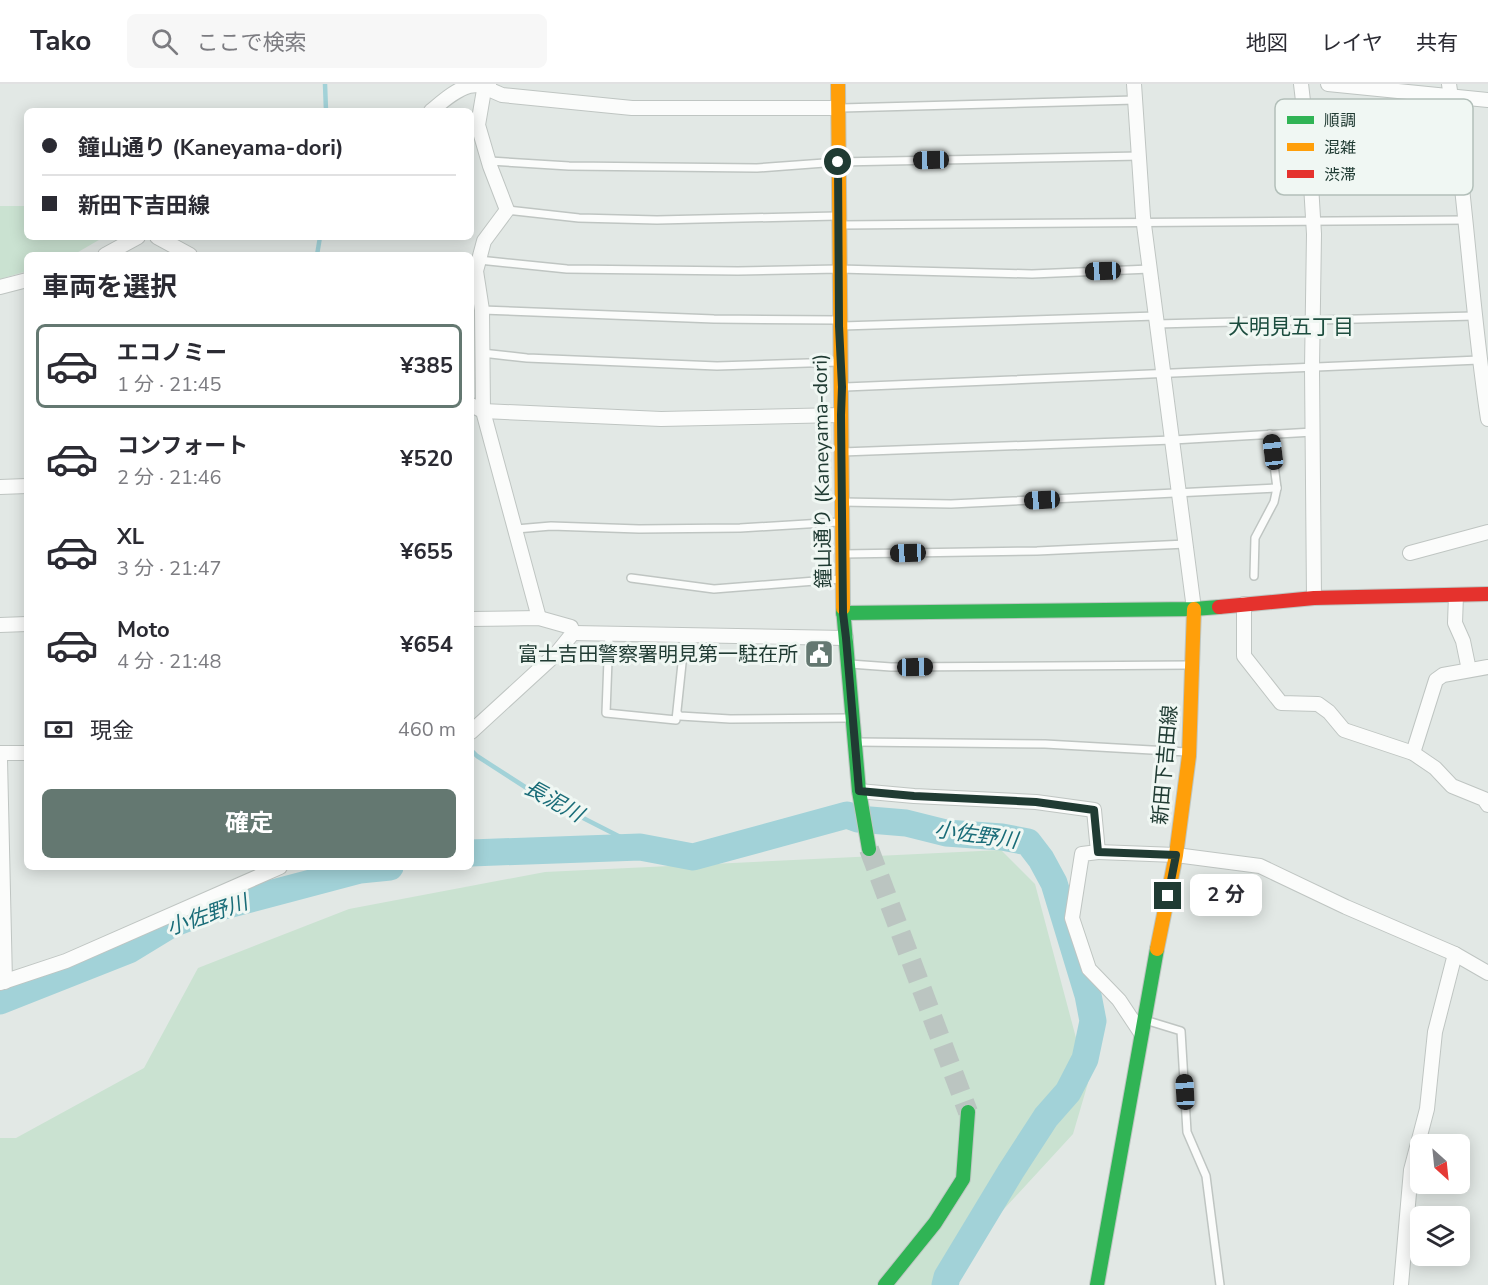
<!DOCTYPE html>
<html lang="ja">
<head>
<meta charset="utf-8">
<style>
  body { margin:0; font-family:"Nunito Sans","Noto Sans JP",sans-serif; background:#f7f7f7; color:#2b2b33; height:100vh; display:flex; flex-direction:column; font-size:22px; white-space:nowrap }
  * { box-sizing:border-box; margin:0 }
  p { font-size:20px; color:#7c7c81 }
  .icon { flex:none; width:33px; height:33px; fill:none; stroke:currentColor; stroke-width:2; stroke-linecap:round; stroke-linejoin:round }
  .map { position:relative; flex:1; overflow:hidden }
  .side { position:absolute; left:24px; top:168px; width:450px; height:618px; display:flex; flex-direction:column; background:#fff; border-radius:9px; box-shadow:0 3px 15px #0003 }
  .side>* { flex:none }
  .guide { position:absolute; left:24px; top:24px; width:450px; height:132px; border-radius:9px; box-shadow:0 3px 15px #0003; display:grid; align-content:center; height:132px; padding:0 18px; background:#fff }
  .needle { width:39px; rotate:153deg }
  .controls { position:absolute; left:1410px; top:1050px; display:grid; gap:12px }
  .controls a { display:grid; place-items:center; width:60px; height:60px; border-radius:9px; background:#fff; box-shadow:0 3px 15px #0003; font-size:30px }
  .end { position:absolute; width:27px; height:27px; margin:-14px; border:8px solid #203b33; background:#fff; box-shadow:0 0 0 3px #fff }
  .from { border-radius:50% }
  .bubble { position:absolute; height:42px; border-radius:9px; background:#fff; box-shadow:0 3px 15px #0003; font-size:20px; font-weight:700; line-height:42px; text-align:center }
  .car { position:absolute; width:18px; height:36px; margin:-18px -9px; border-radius:8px; box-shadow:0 0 4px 2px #0007; background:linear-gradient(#222 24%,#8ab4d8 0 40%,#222 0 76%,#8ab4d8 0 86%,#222 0) }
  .guide b { display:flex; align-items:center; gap:21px; height:57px; font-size:22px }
  .guide b+b { border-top:2px solid #e1e1e2 }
  .guide i { width:15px; height:15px; background:#2b2b33 }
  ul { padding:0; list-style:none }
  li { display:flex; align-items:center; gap:18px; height:84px; margin:0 12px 9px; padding:0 6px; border:3px solid transparent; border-radius:9px }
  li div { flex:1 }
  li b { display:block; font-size:22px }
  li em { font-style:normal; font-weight:700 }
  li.on { border-color:#647871 }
  li>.icon { width:54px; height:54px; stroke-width:1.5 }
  h2 { padding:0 18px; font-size:27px; line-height:72px }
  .pay { display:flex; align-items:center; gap:15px; height:66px; padding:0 18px; font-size:22px }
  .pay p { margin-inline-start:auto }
  .cta { display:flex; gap:12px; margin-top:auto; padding:12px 18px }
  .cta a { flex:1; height:69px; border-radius:9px; background:#647871; color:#fff; font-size:24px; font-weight:700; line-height:69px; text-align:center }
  header { display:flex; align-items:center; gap:36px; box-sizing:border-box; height:84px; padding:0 30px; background:#fff; border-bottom:2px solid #e1e1e2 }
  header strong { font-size:28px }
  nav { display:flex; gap:33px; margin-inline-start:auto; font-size:21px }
  .search { width:420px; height:54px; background:#f7f7f7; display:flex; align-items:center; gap:15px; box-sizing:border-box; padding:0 21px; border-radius:9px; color:#7c7c81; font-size:22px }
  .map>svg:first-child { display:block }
  .green { fill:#cae2d1 }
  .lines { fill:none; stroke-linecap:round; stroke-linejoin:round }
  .stream { stroke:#a2d2d8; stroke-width:4.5 }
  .river { stroke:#a2d2d8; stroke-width:27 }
  .secondary-tunnel { stroke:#bbc5c1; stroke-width:20; stroke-dasharray:20 10; stroke-linecap:butt }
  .lane-casing { stroke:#bfc5c2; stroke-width:10 }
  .street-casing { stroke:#bfc5c2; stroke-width:16 }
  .fast-casing { stroke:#bec6c2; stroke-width:16 }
  .slow-casing { stroke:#bec6c2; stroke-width:16 }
  .jam-casing { stroke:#bec6c2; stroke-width:16 }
  .lane { stroke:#fbfcfb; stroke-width:7 }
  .street { stroke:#fbfcfb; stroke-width:14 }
  .fast { stroke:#30b455; stroke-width:14 }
  .slow { stroke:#ff9f0a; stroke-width:14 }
  .jam { stroke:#e5322d; stroke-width:14 }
  .route { stroke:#203b33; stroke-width:8 }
  .labels { text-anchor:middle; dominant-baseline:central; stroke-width:6; stroke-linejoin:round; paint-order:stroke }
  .street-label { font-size:20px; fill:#203b33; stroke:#f0f7f3 }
  .poi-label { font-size:20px; fill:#203b33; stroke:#f0f7f3; text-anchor:end }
  .neighbourhood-label { font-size:21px; fill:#1c4d3f; stroke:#f0f7f3 }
  .water-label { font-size:21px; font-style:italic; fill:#196c78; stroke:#f0f7f3 }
  .key { fill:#f0f7f3; stroke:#b2bfb9; stroke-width:1.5 }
  .key-label { font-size:16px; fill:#203b33 }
</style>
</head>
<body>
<header>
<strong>Tako</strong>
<div class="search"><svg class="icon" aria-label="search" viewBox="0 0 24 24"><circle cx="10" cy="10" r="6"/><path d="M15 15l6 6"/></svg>ここで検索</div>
<nav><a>地図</a><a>レイヤ</a><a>共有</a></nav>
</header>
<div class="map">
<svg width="1488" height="1201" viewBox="0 0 1488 1201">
  <rect width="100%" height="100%" fill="#e2e8e5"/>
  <!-- green -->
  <g class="green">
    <path d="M0,122H27V153H104L73,171H27V187L0,195Z"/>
    <path d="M1001,766L1035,800L1088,999L1073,1050L934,1201H0V1054H16L144,984L198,884L349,825L545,788Z"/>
  </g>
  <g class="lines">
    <!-- stream -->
    <g class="stream">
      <path d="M325,0L326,27"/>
      <path d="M317,171L320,153"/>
      <path d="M471,666L477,672L536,710L640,763"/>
    </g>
    <!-- river -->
    <g class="river">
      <path d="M471,769L640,763L693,773L847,731L858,735L906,739L946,749L1002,753L1028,758L1041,775L1054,799L1088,911L1093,937L1085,975L1068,1008L1046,1033L1011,1087L947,1193L945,1201"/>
      <path d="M0,917L129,866L170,841L209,826L360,786L390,783"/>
    </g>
    <!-- secondary-tunnel -->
    <path class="secondary-tunnel" d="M869,765L968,1028"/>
    <!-- lane casing -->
    <g class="lane-casing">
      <g id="lane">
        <path d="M841,24L1135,16"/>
        <path d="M490,77L569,82L757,84L838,78L1140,72"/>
        <path d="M507,126L579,134L657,136L837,132"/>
        <path d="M840,141L1467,136"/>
        <path d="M479,176L567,185L738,187L839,185L1032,190L1150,185"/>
        <path d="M482,226L714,235L837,236"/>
        <path d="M1157,240L1474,232"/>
        <path d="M842,242L1156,232"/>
        <path d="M482,269L527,274L717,282L838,278"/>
        <path d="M845,303L1479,276"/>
        <path d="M842,368L1173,356L1313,348"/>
        <path d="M842,418L951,420L1277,404"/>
        <path d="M516,445L551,442L639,445L740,444L839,438"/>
        <path d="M843,470L1037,467L1186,460"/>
        <path d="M1254,492L1255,454L1274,418L1277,404L1270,350"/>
        <path d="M631,494L714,505L840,495"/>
        <path d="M609,549L606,629L676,636L685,551"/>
        <path d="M850,580L891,583L1190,581"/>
        <path d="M678,630L680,632L730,635L850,634"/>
        <path d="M856,658L1045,660L1187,668"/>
        <path d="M1145,936L1181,947L1187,1048L1206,1092L1220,1201"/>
      </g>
    </g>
    <!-- street casing -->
    <g class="street-casing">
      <g id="street">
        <path d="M485,0L478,41L490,82L507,126L484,157L476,187L482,226L483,327L539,534"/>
        <path d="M1134,0L1143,133L1194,525"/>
        <path d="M1301,0L1309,68L1314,150L1312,284L1314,514"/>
        <path d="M1328,0L1488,16"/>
        <path d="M1449,0C1466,111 1471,224 1488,335"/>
        <path d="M486,4L502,11L632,24H838"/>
        <path d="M431,27C442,18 455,6 469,2C476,0 482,3 489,0"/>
        <path d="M157,153L190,171"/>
        <path d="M105,171L138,153"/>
        <path d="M0,203L27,196"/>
        <path d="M471,321L483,327L661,335L841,331"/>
        <path d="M0,403L27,402"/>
        <path d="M1410,469L1488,448"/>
        <path d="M1456,511L1455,539L1463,557L1469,586"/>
        <path d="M1244,520V572L1281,619L1318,620L1329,628L1344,646L1413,669L1435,684L1452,702L1484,715L1488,721"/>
        <path d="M471,535L539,534L571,543L573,549"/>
        <path d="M0,541L27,540"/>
        <path d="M573,549L846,554"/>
        <path d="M471,648L556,570L573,549"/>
        <path d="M0,669H27"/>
        <path d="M1413,669L1436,596L1443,591L1488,583"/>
        <path d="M0,675L5,898"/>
        <path d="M859,707L914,712L1036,718L1094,726L1098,768L1082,770L1072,834L1089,885L1119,916L1141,949"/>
        <path d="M1098,768L1176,771L1260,782L1346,823L1455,870L1488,889"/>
        <path d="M0,899L66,877L280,783"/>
        <path d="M1401,1201L1411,1086L1427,1025L1435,948L1455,870"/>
      </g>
    </g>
    <!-- fast casing -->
    <g class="fast-casing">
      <g id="fast">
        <path d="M843,524L859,707L869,765"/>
        <path d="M843,529L1194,525L1219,523"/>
        <path d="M885,1201L935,1139L963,1095L968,1028"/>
        <path d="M1097,1201L1157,865"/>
      </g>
    </g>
    <!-- slow casing -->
    <g class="slow-casing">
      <g id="slow">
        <path d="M838,0L843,524"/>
        <path d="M1157,865L1176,771L1189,672L1194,525"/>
      </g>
    </g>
    <!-- jam casing -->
    <g class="jam-casing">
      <path id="jam" d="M1219,523L1314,514L1488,510"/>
    </g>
    <!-- lane -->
    <use href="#lane" class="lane"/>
    <!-- street -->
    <use href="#street" class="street"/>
    <!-- fast -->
    <use href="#fast" class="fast"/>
    <!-- slow -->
    <use href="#slow" class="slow"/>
    <!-- jam -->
    <use href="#jam" class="jam"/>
  </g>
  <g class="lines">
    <!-- route -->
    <path class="route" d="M838,78L839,242L842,303L841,331L843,529L846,554L859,707L914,712L1036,718L1094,726L1098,768L1176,771L1168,812"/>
  </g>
  <!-- icons -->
  <defs>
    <g id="civic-square" transform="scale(1.5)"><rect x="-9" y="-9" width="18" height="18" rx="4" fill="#647871" stroke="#f0f7f3"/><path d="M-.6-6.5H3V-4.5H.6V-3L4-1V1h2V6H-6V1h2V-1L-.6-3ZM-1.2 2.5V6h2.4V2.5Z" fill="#fff"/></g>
  </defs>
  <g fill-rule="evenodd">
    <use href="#civic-square" x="819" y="570"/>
  </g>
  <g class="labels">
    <!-- street labels -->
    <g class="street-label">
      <text transform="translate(822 387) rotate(-91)">鐘山通り (Kaneyama-dori)</text>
      <text transform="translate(1165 681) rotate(-85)">新田下吉田線</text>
    </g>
    <!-- poi labels -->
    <g class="poi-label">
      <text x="798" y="570">富士吉田警察署明見第一駐在所</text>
    </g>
    <!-- neighbourhood labels -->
    <g class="neighbourhood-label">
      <text x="1291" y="243">大明見五丁目</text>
    </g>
    <!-- water labels -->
    <g class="water-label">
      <text transform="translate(554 717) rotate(29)">長泥川</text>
      <text transform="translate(976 751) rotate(8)">小佐野川</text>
      <text transform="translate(207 831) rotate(-19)">小佐野川</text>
    </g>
  </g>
  <!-- legend -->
  <rect x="1275" y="15" width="198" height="96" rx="9" class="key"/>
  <rect x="1287" y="32" width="27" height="8" fill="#30b455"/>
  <rect x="1287" y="59" width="27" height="8" fill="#ff9f0a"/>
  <rect x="1287" y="86" width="27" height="8" fill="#e5322d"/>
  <g class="key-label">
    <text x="1324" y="42">順調</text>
    <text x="1324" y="69">混雑</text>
    <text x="1324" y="96">渋滞</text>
  </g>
</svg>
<div class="controls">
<a><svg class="needle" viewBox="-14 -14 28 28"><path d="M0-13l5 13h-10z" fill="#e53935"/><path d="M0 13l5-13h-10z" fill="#7c7c81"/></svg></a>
<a><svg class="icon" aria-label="layers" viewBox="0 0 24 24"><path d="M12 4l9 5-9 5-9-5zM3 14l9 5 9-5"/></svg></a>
</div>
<i class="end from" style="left:838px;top:78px"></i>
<i class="end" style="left:1168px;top:812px"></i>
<div class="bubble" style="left:1190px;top:790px;width:72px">2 分</div>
<i class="car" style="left:931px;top:76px;rotate:269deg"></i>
<i class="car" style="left:1103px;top:187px;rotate:268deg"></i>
<i class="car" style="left:1273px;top:368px;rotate:353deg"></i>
<i class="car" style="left:1042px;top:416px;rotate:267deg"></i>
<i class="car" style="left:908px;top:469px;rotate:268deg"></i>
<i class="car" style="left:915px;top:583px;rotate:89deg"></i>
<i class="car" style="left:1185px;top:1008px;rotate:357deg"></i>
<div class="guide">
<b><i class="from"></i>鐘山通り (Kaneyama-dori)</b>
<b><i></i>新田下吉田線</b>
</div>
<section class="side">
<h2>車両を選択</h2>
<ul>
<li class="on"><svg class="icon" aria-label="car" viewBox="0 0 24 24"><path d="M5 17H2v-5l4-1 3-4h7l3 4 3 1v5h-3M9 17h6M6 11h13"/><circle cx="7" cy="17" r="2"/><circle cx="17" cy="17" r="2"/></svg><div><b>エコノミー</b><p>1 分 · 21:45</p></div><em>¥385</em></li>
<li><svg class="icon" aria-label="car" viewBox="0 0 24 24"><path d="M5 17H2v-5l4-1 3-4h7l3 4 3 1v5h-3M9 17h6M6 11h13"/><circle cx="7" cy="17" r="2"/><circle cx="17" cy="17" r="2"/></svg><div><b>コンフォート</b><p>2 分 · 21:46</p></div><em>¥520</em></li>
<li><svg class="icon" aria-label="car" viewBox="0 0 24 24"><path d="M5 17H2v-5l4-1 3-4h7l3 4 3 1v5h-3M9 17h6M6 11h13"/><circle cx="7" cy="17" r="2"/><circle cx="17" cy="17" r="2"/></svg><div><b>XL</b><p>3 分 · 21:47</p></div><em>¥655</em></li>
<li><svg class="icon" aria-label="car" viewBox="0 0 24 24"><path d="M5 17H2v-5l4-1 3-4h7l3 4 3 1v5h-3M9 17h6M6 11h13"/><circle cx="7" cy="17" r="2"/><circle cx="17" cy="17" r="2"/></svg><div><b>Moto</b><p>4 分 · 21:48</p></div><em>¥654</em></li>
</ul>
<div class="pay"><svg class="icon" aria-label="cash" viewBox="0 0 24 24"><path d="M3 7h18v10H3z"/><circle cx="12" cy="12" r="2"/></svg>現金<p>460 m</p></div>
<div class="cta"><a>確定</a></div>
</section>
</div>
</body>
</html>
